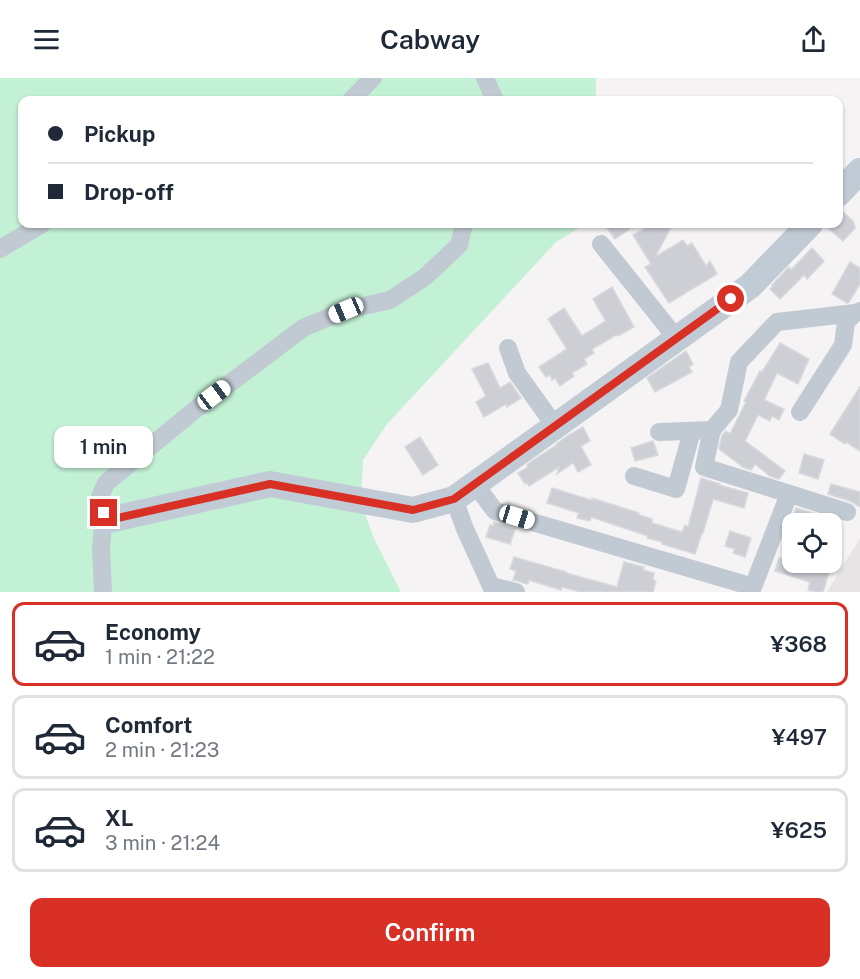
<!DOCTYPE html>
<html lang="en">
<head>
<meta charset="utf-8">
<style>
  body { margin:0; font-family:"Public Sans",sans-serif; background:#f6f6f7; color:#1f2937; height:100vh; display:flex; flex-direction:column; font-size:22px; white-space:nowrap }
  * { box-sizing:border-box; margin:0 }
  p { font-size:20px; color:#747a83 }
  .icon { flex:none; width:33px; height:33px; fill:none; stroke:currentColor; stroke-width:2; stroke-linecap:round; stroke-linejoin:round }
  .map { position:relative; height:514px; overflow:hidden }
  .details { display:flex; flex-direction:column; background:#fff; flex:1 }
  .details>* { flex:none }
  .hud { position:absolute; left:18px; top:18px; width:825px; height:132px; border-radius:12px; box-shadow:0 2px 4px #0004; display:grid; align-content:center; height:132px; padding:0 30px; background:#fff }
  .fabs { position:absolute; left:782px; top:435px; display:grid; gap:12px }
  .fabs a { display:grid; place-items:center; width:60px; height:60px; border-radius:12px; background:#fff; box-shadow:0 2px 4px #0004; font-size:30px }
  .end { position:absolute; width:27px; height:27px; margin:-14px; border:8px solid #d93025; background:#fff; box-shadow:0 0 0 3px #fff }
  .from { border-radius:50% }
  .bubble { position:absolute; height:42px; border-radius:12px; background:#fff; box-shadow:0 2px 4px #0004; font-size:20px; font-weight:600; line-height:42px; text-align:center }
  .car { position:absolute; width:18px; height:36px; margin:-18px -9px; border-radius:8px; box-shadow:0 0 4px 2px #0007; background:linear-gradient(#fff 24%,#345 0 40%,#fff 0 76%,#345 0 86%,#fff 0) }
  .hud b { display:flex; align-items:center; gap:21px; height:57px; font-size:22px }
  .hud b+b { border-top:2px solid #e0e1e3 }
  .hud i { width:15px; height:15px; background:#1f2937 }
  ul { padding:10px 0 0; list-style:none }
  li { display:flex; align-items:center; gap:18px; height:84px; margin:0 12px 9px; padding:0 18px; border:3px solid #e0e1e3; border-radius:12px }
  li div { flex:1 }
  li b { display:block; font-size:22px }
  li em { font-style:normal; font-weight:600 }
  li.active { border-color:#d93025 }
  li>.icon { width:54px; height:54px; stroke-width:1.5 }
  .button { display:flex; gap:12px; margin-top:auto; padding:12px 30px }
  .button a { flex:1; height:69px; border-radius:12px; background:#d93025; color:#fff; font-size:24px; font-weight:600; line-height:69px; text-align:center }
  header { display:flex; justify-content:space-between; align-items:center; height:78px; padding:0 30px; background:#fff; font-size:27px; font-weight:600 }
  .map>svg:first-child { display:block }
  .education { fill:#e6e4e5 }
  .green { fill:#c3f1d5 }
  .building { fill:#cdcfd5; stroke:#d7d9de; stroke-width:1.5 }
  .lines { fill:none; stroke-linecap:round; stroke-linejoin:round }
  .street { stroke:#c1cad2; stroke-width:18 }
  .secondary { stroke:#c1cbd6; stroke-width:26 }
  .route { stroke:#d93025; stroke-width:8 }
</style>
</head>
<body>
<header><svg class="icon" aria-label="menu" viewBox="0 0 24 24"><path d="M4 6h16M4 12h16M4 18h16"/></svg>Cabway<svg class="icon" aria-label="share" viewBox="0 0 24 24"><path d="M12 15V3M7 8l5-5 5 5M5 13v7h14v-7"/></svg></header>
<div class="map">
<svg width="860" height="514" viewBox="0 0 860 514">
  <rect width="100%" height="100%" fill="#f5f3f3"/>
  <!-- education -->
  <path class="education" d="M860,460V514H827Z"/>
  <!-- green -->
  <path class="green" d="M0,0H596V22H22V146H585L556,164L387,346L363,382L361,424L372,456L401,514H0Z"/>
  <!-- building -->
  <g class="building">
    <path d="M843,134L853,143L855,150L843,163L828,150L832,146H838V139Z"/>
    <path d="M604,146H637L615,161Z"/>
    <path d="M653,146H659L670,151L655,179L683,162L687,168L692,165L706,188L710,183L717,196L669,225L645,189L651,186L633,157Z"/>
    <path d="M812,170L824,183L807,201L804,197L780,221L770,211L773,208L772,207L789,189L791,192Z"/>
    <path d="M850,184L860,190V206L849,224L847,225L832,216Z"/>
    <path d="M612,209L634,249L618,258L616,257L592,271L594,275L584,281L587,286L572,295L574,298L560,308L555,300L552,302L550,297L546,299L539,289L567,271L548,241L564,230L582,258L606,243L593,221Z"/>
    <path d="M780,265L809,281L798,306L777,295L764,322L784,331L779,342L772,338L770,343L758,337L745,363L785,393L779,401L770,398L755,386L751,392L743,389L719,371L722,357L726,353L730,356L746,324L744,323L760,293L762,294Z"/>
    <path d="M686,273L693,286L689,289L692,294L655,314L647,300Z"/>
    <path d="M488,285L500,310L510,304L521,320L507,329L506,326L484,339L476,324L486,318L472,291Z"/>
    <path d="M860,309V373L846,364L845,366L830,356Z"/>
    <path d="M583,349L590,363L581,368L591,387L578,394L573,385L557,396L559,389L529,408L527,405L525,406L518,395L528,389L527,387L533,382L557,367L556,366L569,357Z"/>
    <path d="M420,359L438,387L423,397L405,369Z"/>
    <path d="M653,363L658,377L635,383L631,370Z"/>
    <path d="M804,376L824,382L818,401L799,395Z"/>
    <path d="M701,400L720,406L719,407L748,415L744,430L713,421L703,455H702L695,476L662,466V464L647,460L648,458L591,439L590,443L577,440L579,435L547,425L552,410L594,423L592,420L639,435V437L652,441V445L682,454L685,447L688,449Z"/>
    <path d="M831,406L860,414V429L850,423L828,416Z"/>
    <path d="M796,430L817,436L814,446H790Z"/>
    <path d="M494,444L515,451L510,466L486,459L490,447L493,448Z"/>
    <path d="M730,453L751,460L745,479L733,475L735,471L725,468Z"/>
    <path d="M514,479L566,494V495L617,509L624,484L644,489L643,492L654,495L653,502L656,503L653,514H580L562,509L561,512L529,502L528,506L513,502L516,493L510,491Z"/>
    <path d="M779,480L813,491L815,484H832L823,514H816L808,512L810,504L775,493Z"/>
  </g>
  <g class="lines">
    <!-- street -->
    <g class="street">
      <path d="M485,0L495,22"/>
      <path d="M351,22L373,0"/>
      <path d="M601,166L677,261"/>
      <path d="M0,171L42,146"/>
      <path d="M508,270L517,295L555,348"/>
      <path d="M800,334L843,267L846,244L855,235"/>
      <path d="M712,352L704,389L847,434"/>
      <path d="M659,354L712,352L729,332L739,284L777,244L855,235L860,233"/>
      <path d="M634,398L676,411L692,353"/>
      <path d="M475,406L495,433L753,509L789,416"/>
      <path d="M454,421L465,451L491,508L516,514"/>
      <path d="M103,514L101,470L104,435L100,419L106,405L196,331L303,250L346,232L390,222L425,199L459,167L464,146"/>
    </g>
    <!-- secondary -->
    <g class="secondary">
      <path d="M838,116L860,93"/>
      <path d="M104,443L270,406L413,432L454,421L750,208L810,146"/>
    </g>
  </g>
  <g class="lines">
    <!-- route -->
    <path class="route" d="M104,435V443L270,406L413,432L454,421L731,221"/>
  </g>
</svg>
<div class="fabs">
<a><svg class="icon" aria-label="locate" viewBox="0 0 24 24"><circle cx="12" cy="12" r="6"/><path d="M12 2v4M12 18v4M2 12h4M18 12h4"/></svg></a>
</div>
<i class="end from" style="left:731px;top:221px"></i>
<i class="end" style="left:104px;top:435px"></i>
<div class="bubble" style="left:54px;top:348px;width:99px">1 min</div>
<i class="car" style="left:346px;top:232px;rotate:247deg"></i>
<i class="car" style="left:214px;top:317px;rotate:53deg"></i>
<i class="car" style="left:517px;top:439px;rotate:107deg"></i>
<div class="hud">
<b><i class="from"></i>Pickup</b>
<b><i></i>Drop-off</b>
</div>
</div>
<section class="details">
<ul>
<li class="active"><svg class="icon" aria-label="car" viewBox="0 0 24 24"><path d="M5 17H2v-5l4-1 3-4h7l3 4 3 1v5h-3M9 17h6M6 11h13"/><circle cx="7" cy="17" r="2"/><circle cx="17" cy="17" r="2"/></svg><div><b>Economy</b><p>1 min · 21:22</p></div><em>¥368</em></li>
<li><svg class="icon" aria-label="car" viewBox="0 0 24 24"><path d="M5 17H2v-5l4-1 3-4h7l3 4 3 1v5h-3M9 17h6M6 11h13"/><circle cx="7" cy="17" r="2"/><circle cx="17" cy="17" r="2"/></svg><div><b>Comfort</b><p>2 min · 21:23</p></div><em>¥497</em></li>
<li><svg class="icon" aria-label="car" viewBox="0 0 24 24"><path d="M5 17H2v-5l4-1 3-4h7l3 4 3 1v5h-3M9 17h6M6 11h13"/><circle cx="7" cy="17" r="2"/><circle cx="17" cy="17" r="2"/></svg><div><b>XL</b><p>3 min · 21:24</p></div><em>¥625</em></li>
</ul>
<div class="button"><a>Confirm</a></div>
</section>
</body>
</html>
